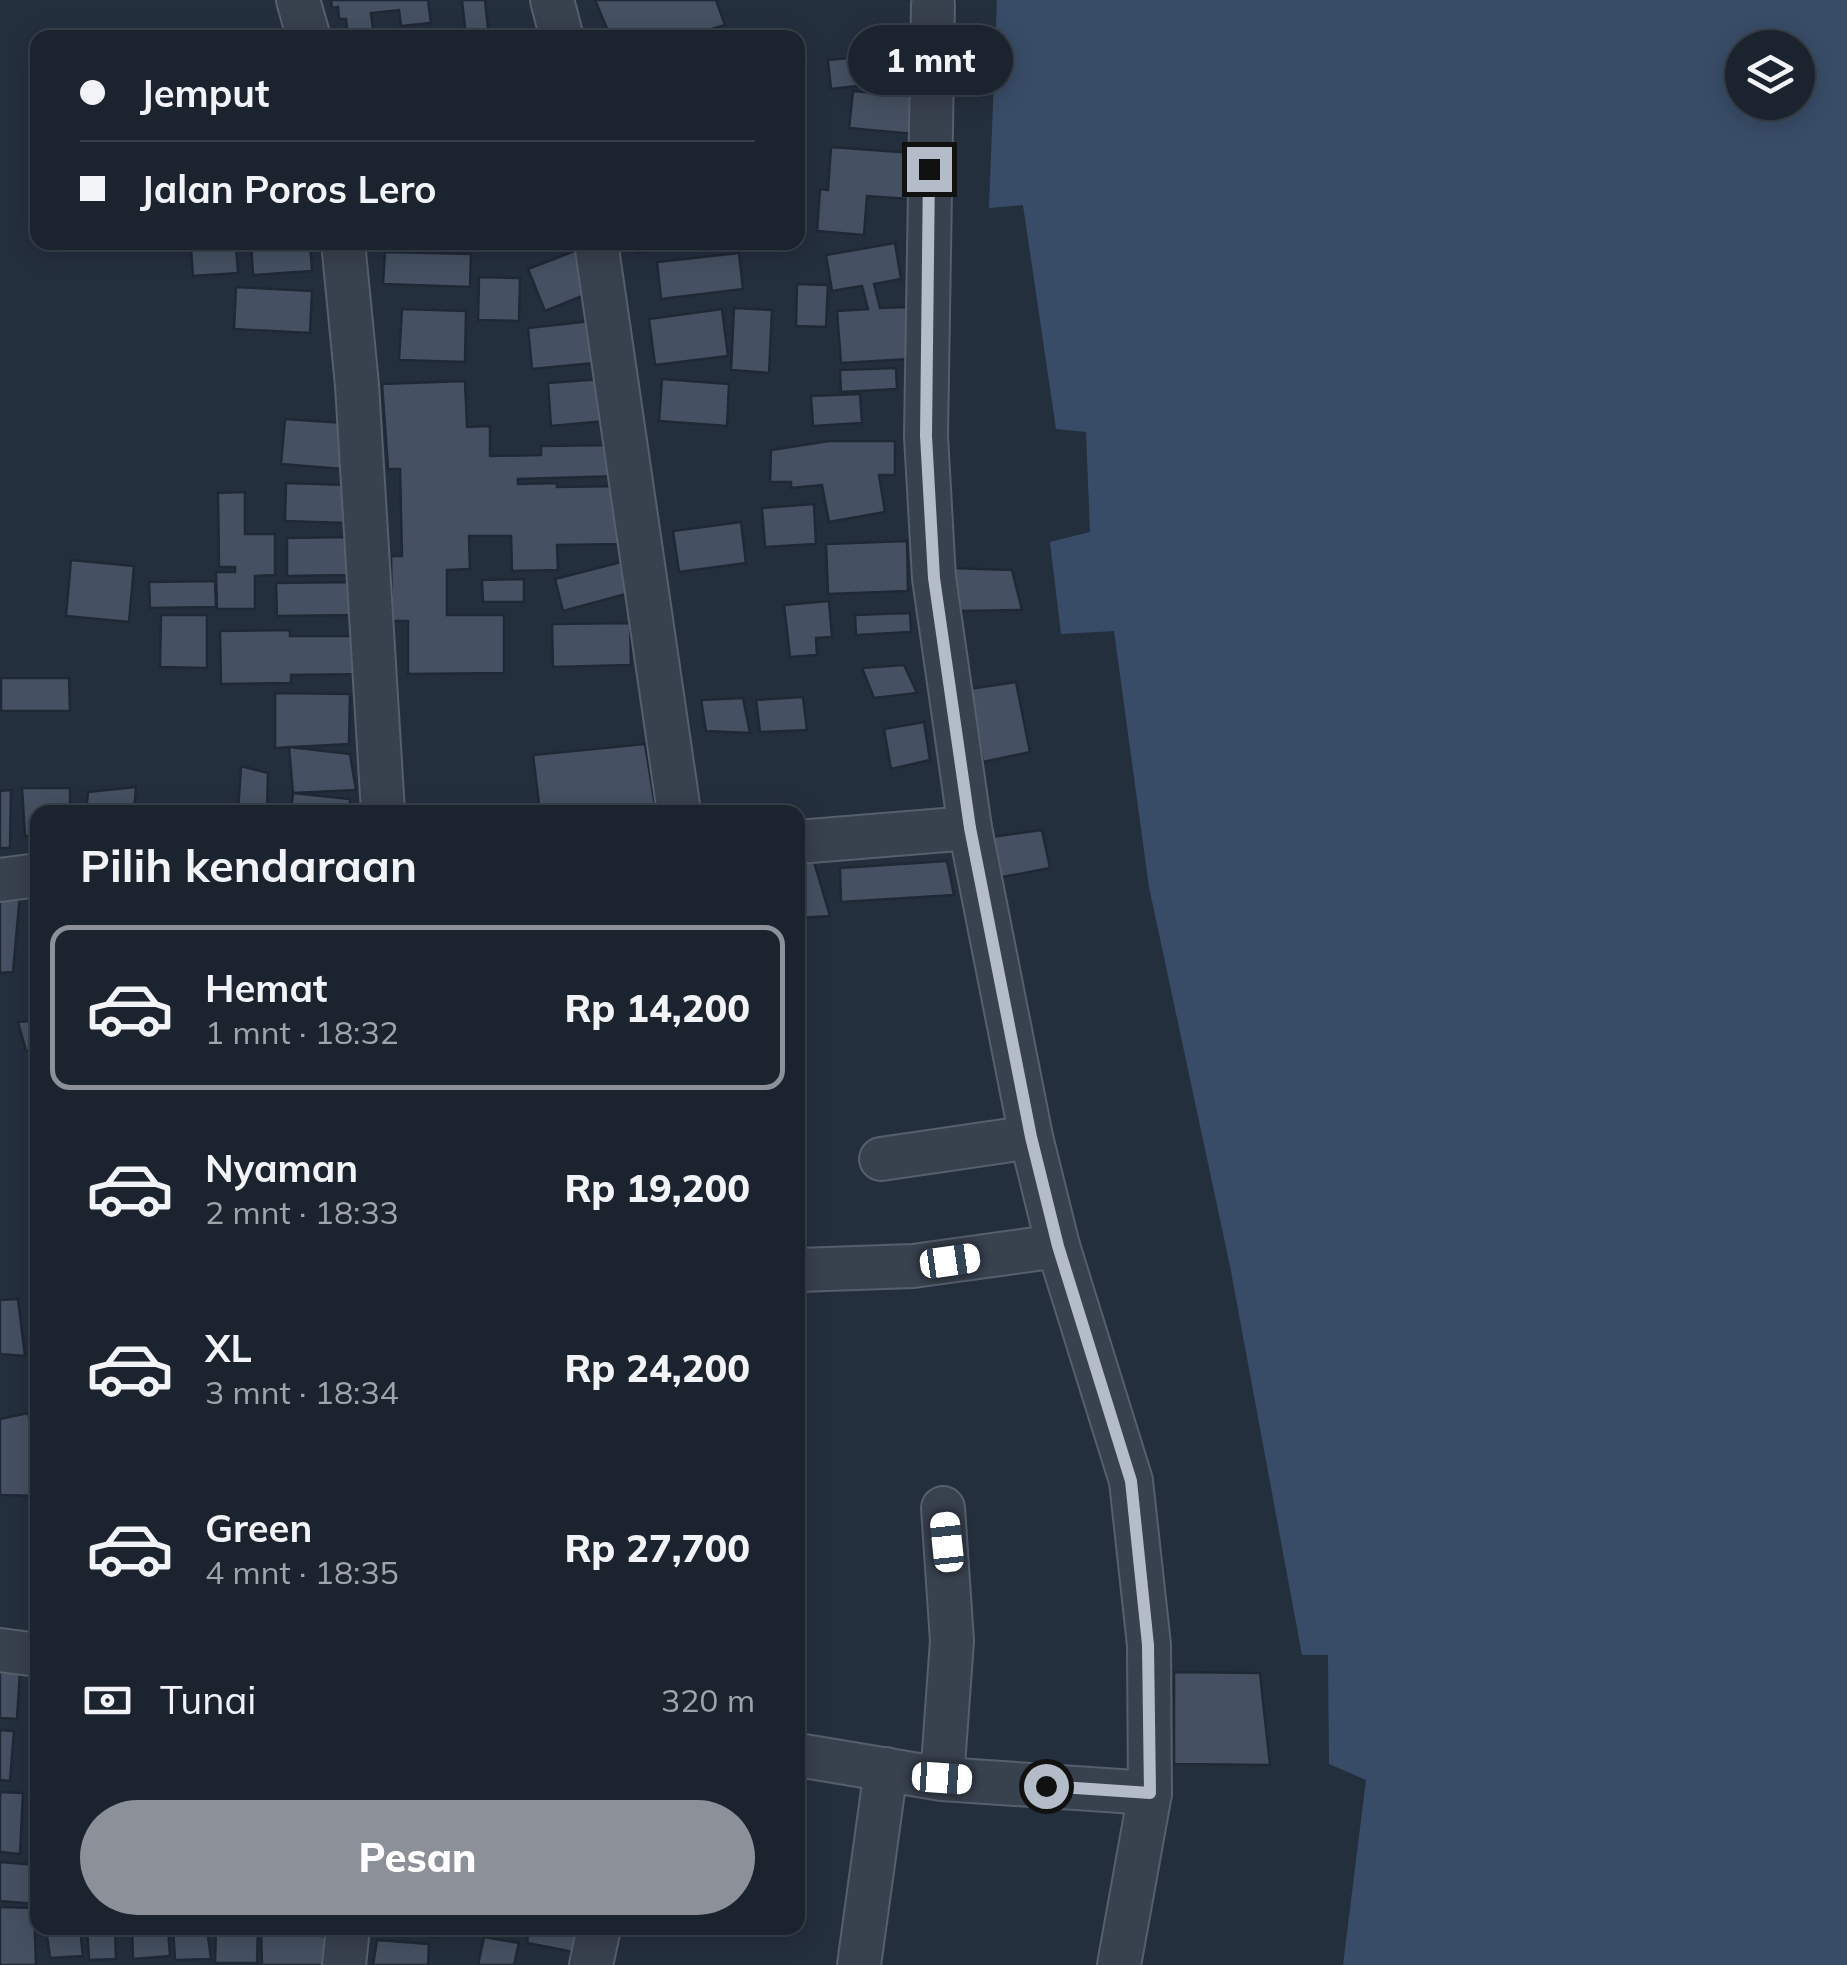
<!DOCTYPE html>
<html lang="id">
<head>
<meta charset="utf-8">
<style>
  body { margin:0; font-family:Mulish,sans-serif; background:#282f3a; color:#f1f3f6; height:100vh; display:flex; flex-direction:column; font-size:38px; white-space:nowrap }
  * { box-sizing:border-box; margin:0 }
  p { font-size:32px; color:#a0a4aa }
  .icon { flex:none; width:55px; height:55px; fill:none; stroke:currentColor; stroke-width:2; stroke-linecap:round; stroke-linejoin:round }
  .map { position:relative; flex:1; overflow:hidden }
  .drawer { position:absolute; left:30px; top:805px; width:775px; height:1130px; display:flex; flex-direction:column; background:#1b232e; border-radius:20px; box-shadow:0 5px 25px #0003,0 0 0 2px #39404a }
  .drawer>* { flex:none }
  .top-card { position:absolute; left:30px; top:30px; width:775px; height:220px; border-radius:20px; box-shadow:0 5px 25px #0003,0 0 0 2px #39404a; display:grid; align-content:center; height:220px; padding:0 50px; background:#1b232e }
  .buttons { position:absolute; left:1725px; top:30px; display:grid; gap:20px }
  .buttons a { display:grid; place-items:center; width:90px; height:90px; border-radius:50%; background:#1b232e; box-shadow:0 5px 25px #0003,0 0 0 2px #39404a; font-size:50px }
  .end { position:absolute; width:45px; height:45px; margin:-22px; border:12px solid #b4bcc9; background:#111; box-shadow:0 0 0 5px #111 }
  .from { border-radius:50% }
  .bubble { position:absolute; height:70px; border-radius:35px; background:#1b232e; box-shadow:0 5px 25px #0003,0 0 0 2px #39404a; font-size:32px; font-weight:800; line-height:70px; text-align:center }
  .car { position:absolute; width:30px; height:60px; margin:-30px -15px; border-radius:12px; box-shadow:0 0 8px 2px #0007; background:linear-gradient(#fff 24%,#345 0 40%,#fff 0 76%,#345 0 86%,#fff 0) }
  .top-card b { display:flex; align-items:center; gap:35px; height:95px; font-size:38px }
  .top-card b+b { border-top:2px solid #39404a }
  .top-card i { width:25px; height:25px; background:#f1f3f6 }
  ul { padding:0; list-style:none }
  li { display:flex; align-items:center; gap:30px; height:165px; margin:0 20px 15px; padding:0 30px; border:5px solid transparent; border-radius:20px }
  li div { flex:1 }
  li b { display:block; font-size:38px }
  li em { font-style:normal; font-weight:800 }
  li.active { border-color:#8c9099 }
  li>.icon { width:90px; height:90px; stroke-width:1.5 }
  h2 { padding:0 50px; font-size:45px; line-height:120px }
  .pay { display:flex; align-items:center; gap:25px; height:110px; padding:0 50px; font-size:38px }
  .pay p { margin-inline-start:auto }
  .action { display:flex; gap:20px; margin-top:auto; padding:20px 50px }
  .action a { flex:1; height:115px; border-radius:60px; background:#8c9099; color:#fff; font-size:40px; font-weight:800; line-height:115px; text-align:center }
  .map>svg:first-child { display:block }
  .water { fill:#394c67; fill-rule:evenodd }
  .building { fill:#455162; stroke:#1f2835; stroke-width:2.5 }
  .lines { fill:none; stroke-linecap:round; stroke-linejoin:round }
  .minor-casing { stroke:#565f6c; stroke-width:46 }
  .minor { stroke:#38414e; stroke-width:42 }
  .route { stroke:#b4bcc9; stroke-width:12 }
</style>
</head>
<body>
<div class="map">
<svg width="1847" height="1965" viewBox="0 0 1847 1965">
  <rect width="100%" height="100%" fill="#242f3e"/>
  <!-- water -->
  <path class="water" d="M997,0H1847V1965H1343L1366,1780L1329,1764L1328,1655H1302L1230,1266L1149,887L1114,631L1061,634L1050,542L1090,532L1086,432L1056,429L1023,205L989,208ZM1742,48H1798V102H1742Z"/>
  <!-- building -->
  <g class="building">
    <path d="M331,0H428L431,23L401,26L399,10L371,13L374,37L348,38L346,19H339L338,7L332,8Z"/>
    <path d="M462,0H485L489,38H466Z"/>
    <path d="M595,0H716L725,25L682,38H611Z"/>
    <path d="M889,54L892,82L831,89L828,60Z"/>
    <path d="M853,91L917,97L914,134L849,128Z"/>
    <path d="M831,147L913,153L910,199L867,196L864,235L817,231L820,189L828,190Z"/>
    <path d="M251,242H310L312,271L253,275Z"/>
    <path d="M636,242H689V244L637,253Z"/>
    <path d="M895,243L901,279L874,284L880,308L907,307L910,359L841,363L837,311L868,309L862,286L832,291L826,255Z"/>
    <path d="M236,245L238,273L193,276L191,248Z"/>
    <path d="M580,249L597,290L545,311L528,269Z"/>
    <path d="M385,252L471,254L470,287L383,284Z"/>
    <path d="M739,253L743,289L661,299L657,262Z"/>
    <path d="M479,277L520,278L519,321L478,320Z"/>
    <path d="M797,284L828,285L826,327L796,326Z"/>
    <path d="M236,287L312,291L310,333L234,329Z"/>
    <path d="M734,308L772,310L769,373L731,370Z"/>
    <path d="M402,309L466,311L465,362L399,360Z"/>
    <path d="M722,309L728,356L655,365L649,319Z"/>
    <path d="M601,320L605,362L532,369L528,328Z"/>
    <path d="M896,368L897,389L841,392L840,370Z"/>
    <path d="M602,379L605,421L551,426L548,383Z"/>
    <path d="M662,379L729,384L727,426L659,421Z"/>
    <path d="M465,381L467,427L490,426V456L541,455V446L620,445V476L518,479V484L557,483V487L625,486V544L557,545L558,570L512,571L511,536H469L470,569L447,570V615H504V673L408,674V621H392L391,556H402L400,469H388L382,384Z"/>
    <path d="M860,394L862,423L813,426L811,396Z"/>
    <path d="M285,419L345,423L342,469L281,464Z"/>
    <path d="M829,441H895V475H879L885,512L829,522L822,485L791,488V482H770L771,450Z"/>
    <path d="M286,483L348,485L347,523L285,521Z"/>
    <path d="M245,492V534H275V575L255,576V609H217L216,572H235V567H219L218,493Z"/>
    <path d="M814,504L816,544L765,547L762,508Z"/>
    <path d="M741,522L746,563L679,572L673,531Z"/>
    <path d="M348,537V575L287,576V538Z"/>
    <path d="M907,541L908,591L828,594L826,544Z"/>
    <path d="M71,560L134,566L129,622L66,616Z"/>
    <path d="M629,560L637,591L563,611L555,579Z"/>
    <path d="M951,568L1012,570L1022,610L961,611Z"/>
    <path d="M524,579V602H483L482,580Z"/>
    <path d="M215,581L216,607L150,608L149,582Z"/>
    <path d="M355,582V615L277,616L276,583Z"/>
    <path d="M829,601L832,637L816,638L817,655L790,657L784,605Z"/>
    <path d="M910,613L911,632L856,635L855,615Z"/>
    <path d="M161,615H207V668L160,667Z"/>
    <path d="M630,623L631,665L553,667L552,624Z"/>
    <path d="M290,630V636H368V674L291,675V683L221,684L220,631Z"/>
    <path d="M904,665L917,693L874,698L862,668Z"/>
    <path d="M1,678H69L70,711H1Z"/>
    <path d="M1016,682L1030,752L983,762L969,689Z"/>
    <path d="M275,693L350,694L349,744L275,748Z"/>
    <path d="M803,697L807,730L760,732L756,700Z"/>
    <path d="M743,698L750,733L706,731L701,700Z"/>
    <path d="M924,722L930,760L891,769L884,729Z"/>
    <path d="M645,744L656,812H540L533,755Z"/>
    <path d="M289,747L350,754L356,790L293,793Z"/>
    <path d="M241,766L268,773L267,812H238Z"/>
    <path d="M136,787L134,812H86L88,792Z"/>
    <path d="M22,788H70V812H38V836H25Z"/>
    <path d="M11,790L10,848H0V791Z"/>
    <path d="M293,793L350,799L349,812H291Z"/>
    <path d="M1042,830L1050,868L997,878L991,837Z"/>
    <path d="M947,861L954,895L841,902L840,868Z"/>
    <path d="M798,862H814L830,916L798,918Z"/>
    <path d="M20,894L13,972L0,973V899Z"/>
    <path d="M38,903V974L31,904Z"/>
    <path d="M38,1020V1051H26L18,1022Z"/>
    <path d="M18,1299L25,1356L0,1354V1300Z"/>
    <path d="M28,1413L38,1457V1496L0,1495V1419Z"/>
    <path d="M0,1669L20,1670L17,1719L0,1718Z"/>
    <path d="M1174,1672L1260,1673L1270,1765L1174,1764Z"/>
    <path d="M0,1730L14,1731L10,1781L0,1780Z"/>
    <path d="M0,1792L23,1793L20,1854L0,1852Z"/>
    <path d="M0,1862L38,1865L36,1904L0,1901Z"/>
    <path d="M0,1907L34,1908L36,1965H0Z"/>
    <path d="M46,1928H80L83,1956L50,1958Z"/>
    <path d="M87,1928H115L116,1959L89,1960Z"/>
    <path d="M132,1928H168L170,1956L133,1959Z"/>
    <path d="M173,1928H207L211,1959L175,1960Z"/>
    <path d="M216,1928H258L257,1963H215Z"/>
    <path d="M379,1928H435V1937L379,1931Z"/>
    <path d="M529,1928H583L579,1953L527,1943Z"/>
    <path d="M261,1931L332,1937L330,1965H262Z"/>
    <path d="M484,1937L519,1943L514,1965H478Z"/>
    <path d="M377,1940L429,1944L428,1965H373Z"/>
  </g>
  <g class="lines">
    <!-- minor casing -->
    <g class="minor-casing">
      <g id="minor">
        <path d="M298,0L309,38"/>
        <path d="M552,0L562,38"/>
        <path d="M933,5L926,436L934,578L970,828L1031,1137L1058,1246L1131,1481L1149,1645L1150,1793L1119,1965"/>
        <path d="M343,242L357,385L383,812"/>
        <path d="M596,242L679,812"/>
        <path d="M798,842L970,828"/>
        <path d="M0,880L38,875"/>
        <path d="M881,1159L1031,1137"/>
        <path d="M798,1270L913,1266L1058,1246"/>
        <path d="M0,1650L38,1655"/>
        <path d="M798,1755L942,1779L1150,1793"/>
        <path d="M942,1779L952,1641L943,1508"/>
        <path d="M344,1965L348,1928"/>
        <path d="M591,1965L599,1928"/>
        <path d="M859,1965L886,1769"/>
      </g>
    </g>
    <!-- minor -->
    <use href="#minor" class="minor"/>
  </g>
  <g class="lines">
    <!-- route -->
    <path class="route" d="M929,169L926,436L934,578L970,828L1031,1137L1058,1246L1131,1481L1148,1645L1150,1793L1046,1786"/>
  </g>
</svg>
<div class="buttons">
<a><svg class="icon" aria-label="layers" viewBox="0 0 24 24"><path d="M12 4l9 5-9 5-9-5zM3 14l9 5 9-5"/></svg></a>
</div>
<i class="end from" style="left:1046px;top:1786px"></i>
<i class="end" style="left:929px;top:169px"></i>
<div class="bubble" style="left:848px;top:25px;width:165px">1 mnt</div>
<i class="car" style="left:950px;top:1261px;rotate:82deg"></i>
<i class="car" style="left:947px;top:1542px;rotate:354deg"></i>
<i class="car" style="left:942px;top:1778px;rotate:94deg"></i>
<div class="top-card">
<b><i class="from"></i>Jemput</b>
<b><i></i>Jalan Poros Lero</b>
</div>
<section class="drawer">
<h2>Pilih kendaraan</h2>
<ul>
<li class="active"><svg class="icon" aria-label="car" viewBox="0 0 24 24"><path d="M5 17H2v-5l4-1 3-4h7l3 4 3 1v5h-3M9 17h6M6 11h13"/><circle cx="7" cy="17" r="2"/><circle cx="17" cy="17" r="2"/></svg><div><b>Hemat</b><p>1 mnt · 18:32</p></div><em>Rp 14,200</em></li>
<li><svg class="icon" aria-label="car" viewBox="0 0 24 24"><path d="M5 17H2v-5l4-1 3-4h7l3 4 3 1v5h-3M9 17h6M6 11h13"/><circle cx="7" cy="17" r="2"/><circle cx="17" cy="17" r="2"/></svg><div><b>Nyaman</b><p>2 mnt · 18:33</p></div><em>Rp 19,200</em></li>
<li><svg class="icon" aria-label="car" viewBox="0 0 24 24"><path d="M5 17H2v-5l4-1 3-4h7l3 4 3 1v5h-3M9 17h6M6 11h13"/><circle cx="7" cy="17" r="2"/><circle cx="17" cy="17" r="2"/></svg><div><b>XL</b><p>3 mnt · 18:34</p></div><em>Rp 24,200</em></li>
<li><svg class="icon" aria-label="car" viewBox="0 0 24 24"><path d="M5 17H2v-5l4-1 3-4h7l3 4 3 1v5h-3M9 17h6M6 11h13"/><circle cx="7" cy="17" r="2"/><circle cx="17" cy="17" r="2"/></svg><div><b>Green</b><p>4 mnt · 18:35</p></div><em>Rp 27,700</em></li>
</ul>
<div class="pay"><svg class="icon" aria-label="cash" viewBox="0 0 24 24"><path d="M3 7h18v10H3z"/><circle cx="12" cy="12" r="2"/></svg>Tunai<p>320 m</p></div>
<div class="action"><a>Pesan</a></div>
</section>
</div>
</body>
</html>
